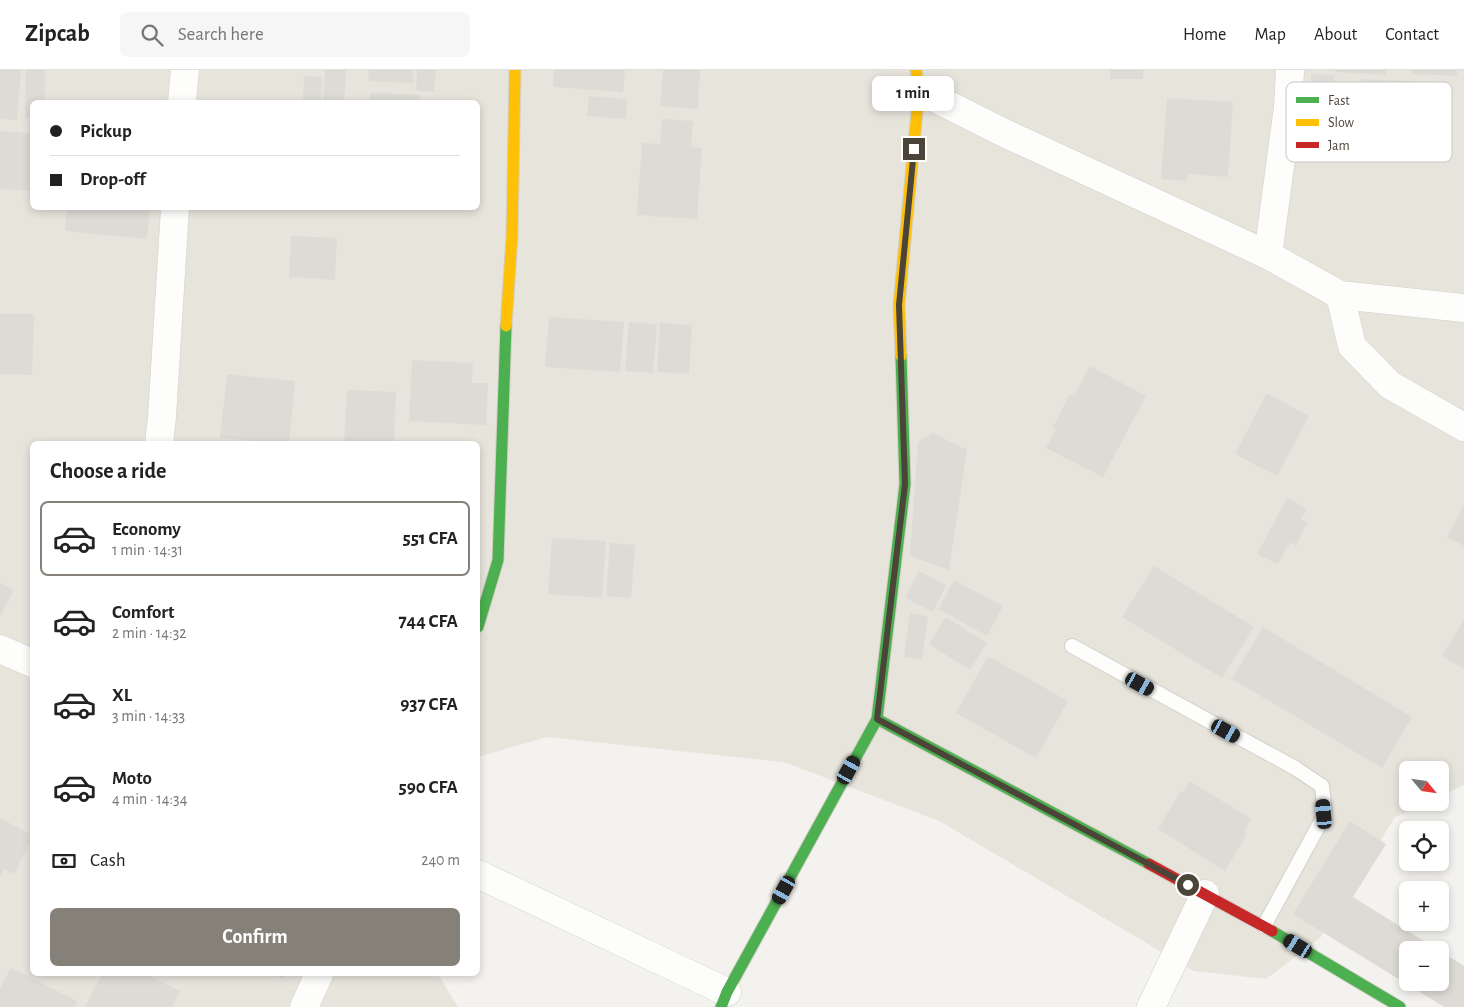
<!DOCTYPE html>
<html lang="en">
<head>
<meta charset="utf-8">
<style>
  body { margin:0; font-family:"Alegreya Sans",sans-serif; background:#f6f6f6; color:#222; height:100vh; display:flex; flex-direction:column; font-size:19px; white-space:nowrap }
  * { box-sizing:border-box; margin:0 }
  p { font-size:16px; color:#767676 }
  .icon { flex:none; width:28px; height:28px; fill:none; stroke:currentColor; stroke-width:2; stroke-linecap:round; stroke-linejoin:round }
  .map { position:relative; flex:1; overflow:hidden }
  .panel { position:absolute; left:30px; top:371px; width:450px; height:535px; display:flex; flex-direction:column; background:#fff; border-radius:8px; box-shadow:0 2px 8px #0003 }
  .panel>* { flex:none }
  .guide { position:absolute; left:30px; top:30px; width:450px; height:110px; border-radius:8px; box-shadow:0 2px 8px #0003; display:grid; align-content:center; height:110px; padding:0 20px; background:#fff }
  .needle { width:32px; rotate:119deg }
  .fabs { position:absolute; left:1399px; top:691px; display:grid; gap:10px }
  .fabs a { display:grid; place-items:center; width:50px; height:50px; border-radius:8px; background:#fff; box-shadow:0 2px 8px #0003; font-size:25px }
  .end { position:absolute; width:22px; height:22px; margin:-11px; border:6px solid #4b4439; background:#fff; box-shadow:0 0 0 2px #fff }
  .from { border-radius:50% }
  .bubble { position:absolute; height:35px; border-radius:8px; background:#fff; box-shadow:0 2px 8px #0003; font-size:16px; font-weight:700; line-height:35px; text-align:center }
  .car { position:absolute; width:15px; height:30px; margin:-15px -8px; border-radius:6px; box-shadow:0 0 4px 1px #0007; background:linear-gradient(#222 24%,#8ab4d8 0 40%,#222 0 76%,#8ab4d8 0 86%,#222 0) }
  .guide b { display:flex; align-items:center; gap:18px; height:48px; font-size:19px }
  .guide b+b { border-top:1px solid #e0e0e0 }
  .guide i { width:12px; height:12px; background:#222 }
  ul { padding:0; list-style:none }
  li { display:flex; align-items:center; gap:15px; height:75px; margin:0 10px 8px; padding:0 10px; border:2px solid transparent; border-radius:8px }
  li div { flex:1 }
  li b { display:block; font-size:19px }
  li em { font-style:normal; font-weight:700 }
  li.active { border-color:#868178 }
  li>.icon { width:45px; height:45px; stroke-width:1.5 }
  h2 { padding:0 20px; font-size:22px; line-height:60px }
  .pay { display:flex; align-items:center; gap:12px; height:55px; padding:0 20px; font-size:19px }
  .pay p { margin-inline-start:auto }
  .cta { display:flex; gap:10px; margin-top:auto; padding:10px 20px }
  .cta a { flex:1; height:58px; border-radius:8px; background:#868178; color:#fff; font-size:20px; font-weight:700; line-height:58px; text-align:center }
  header { display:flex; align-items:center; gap:30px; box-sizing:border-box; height:70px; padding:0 25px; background:#fff; border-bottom:1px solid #e0e0e0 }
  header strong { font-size:24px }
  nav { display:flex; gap:28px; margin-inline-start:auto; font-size:18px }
  .search { width:350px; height:45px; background:#f6f6f6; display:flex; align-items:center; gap:12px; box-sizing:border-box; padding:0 18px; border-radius:8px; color:#767676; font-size:19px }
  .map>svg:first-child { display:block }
  .residential { fill:#e7e4dc; fill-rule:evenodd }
  .building { fill:#dedbd6 }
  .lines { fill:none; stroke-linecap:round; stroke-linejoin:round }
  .lane-casing { stroke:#d2d0cb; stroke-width:16 }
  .street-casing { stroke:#d2d0cb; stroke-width:29 }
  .fast-casing { stroke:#d3cfc5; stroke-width:13 }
  .slow-casing { stroke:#d3cfc5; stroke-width:13 }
  .jam-casing { stroke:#d3cfc5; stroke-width:13 }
  .lane { stroke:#fdfdfc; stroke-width:14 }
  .street { stroke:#fdfdfc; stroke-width:28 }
  .fast { stroke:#4caf50; stroke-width:11 }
  .slow { stroke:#ffc107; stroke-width:11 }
  .jam { stroke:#c62828; stroke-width:11 }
  .route { stroke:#4b4439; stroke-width:6 }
  .key { fill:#fff; stroke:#c9c7c4; stroke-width:1 }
  .key-label { font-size:14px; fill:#4b4439 }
</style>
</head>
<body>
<header>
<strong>Zipcab</strong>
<div class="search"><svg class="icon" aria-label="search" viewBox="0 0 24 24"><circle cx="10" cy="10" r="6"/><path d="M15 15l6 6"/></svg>Search here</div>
<nav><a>Home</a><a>Map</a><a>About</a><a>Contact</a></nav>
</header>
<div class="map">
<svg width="1464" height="937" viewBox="0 0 1464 937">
  <rect width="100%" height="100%" fill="#f4f2ee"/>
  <!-- residential -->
  <path class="residential" d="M0,0H1464V715L1440,726V700H1408V732L1426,733L1395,747L1321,867L1266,909L1194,901L939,751L784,692L547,667L478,687V374H32V904H438L458,937H0ZM32,32H478V138H32Z"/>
  <!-- building -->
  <g class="building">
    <path d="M0,0H21L17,50L0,49Z"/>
    <path d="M26,0H45V32H32V48H25Z"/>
    <path d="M325,0H346L344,32H323Z"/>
    <path d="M369,0H413V13L368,11Z"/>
    <path d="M417,0H436L434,22L416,21Z"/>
    <path d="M554,0H625L623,22L553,17Z"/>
    <path d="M663,0H700L698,39L660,36Z"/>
    <rect x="1110" y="0" width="33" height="9"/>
    <path d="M1335,0H1386V5L1335,2Z"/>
    <path d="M1412,0H1457V6L1412,4Z"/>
    <path d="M1311,4L1335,5L1334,13L1311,12Z"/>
    <path d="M304,6L322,7L321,32H303Z"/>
    <path d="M1361,9L1433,12L1431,65L1359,62V44L1340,43L1341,21L1361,22Z"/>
    <path d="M371,22L420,25L419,32H370Z"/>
    <path d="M589,26L627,29L626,49L587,46Z"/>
    <path d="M1167,28L1233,32L1228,107L1187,104V111L1161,109Z"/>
    <path d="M662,49L693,51L691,77L702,78L697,149L637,145L642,73L660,74Z"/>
    <path d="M0,61L32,63L31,121L0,119Z"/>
    <path d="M67,138H150L147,169L65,161Z"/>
    <path d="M291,166L337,168L335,210L289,207Z"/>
    <path d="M0,244H34L32,305L0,304Z"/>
    <path d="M549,247L624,252L620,302L545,297Z"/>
    <path d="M629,252L657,254L653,303L625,301Z"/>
    <path d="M660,253L692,255L689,304L657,302Z"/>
    <path d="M412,290L473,293L472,313H488L486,355L409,351Z"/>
    <path d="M1090,296L1146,326L1103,407L1046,378L1056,359L1053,357L1070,324L1074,326Z"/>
    <path d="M227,304L295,311L289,374L220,368Z"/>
    <path d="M347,320L396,322L394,374H344Z"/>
    <path d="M1267,323L1309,346L1277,406L1235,384Z"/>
    <path d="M933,363L967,380L949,500L910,486L918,372Z"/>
    <path d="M1287,428L1307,439L1301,449L1307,453L1296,476L1290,472L1278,494L1257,484Z"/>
    <path d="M1464,435V476L1447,467Z"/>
    <path d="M552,468L606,471L602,528L548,524Z"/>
    <path d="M610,473L635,475L631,528L606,526Z"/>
    <path d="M1154,496L1254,557L1222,608L1122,547Z"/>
    <path d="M919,501L946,515L933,542L905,528Z"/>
    <path d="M954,510L1003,536L987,566L938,539Z"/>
    <path d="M0,513L14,520L0,547Z"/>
    <path d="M910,543L928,546L922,589L904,587Z"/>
    <path d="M946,547L987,573L970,600L929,574Z"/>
    <path d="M1464,550V599L1442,586Z"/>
    <path d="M1263,557L1412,647L1382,698L1232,609Z"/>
    <path d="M988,586L1068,631L1036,688L956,643Z"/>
    <path d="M1190,711L1251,749L1244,762L1247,764L1225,801L1158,759L1181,721L1183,722Z"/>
    <path d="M0,748L32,765V769L14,804L4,799L0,806Z"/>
    <path d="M1350,751L1386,774L1353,827L1438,880H1408V912H1440V881L1464,896V937H1444L1293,844Z"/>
    <path d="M11,898L77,931L74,937H0V918Z"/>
    <path d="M102,904H146L180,921L172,937H85Z"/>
    <path d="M272,904H286L283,909Z"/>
  </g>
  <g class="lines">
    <!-- lane casing -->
    <g class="lane-casing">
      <path id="lane" d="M1072,576L1295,698L1322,716L1325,744L1264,856"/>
    </g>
    <!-- street casing -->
    <g class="street-casing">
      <g id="street">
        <path d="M1290,0L1288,37L1268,185L1340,225L1464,238"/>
        <path d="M919,20L1000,61L1268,185"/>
        <path d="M182,32L185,0"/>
        <path d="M1340,225L1352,276L1390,315L1464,357"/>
        <path d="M159,374L162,347L175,138"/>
        <path d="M0,579L32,593"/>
        <path d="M478,804L727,922"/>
        <path d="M304,937L319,904"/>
        <path d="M1151,937L1205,824"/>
      </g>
    </g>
    <!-- fast casing -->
    <g class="fast-casing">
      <g id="fast">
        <path d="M478,557L498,490L506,256"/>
        <path d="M877,649L1149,794"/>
        <path d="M1272,861L1400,937"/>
        <path d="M721,937L727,922L877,649L905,414L901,286"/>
      </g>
    </g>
    <!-- slow casing -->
    <g class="slow-casing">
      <g id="slow">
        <path d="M506,256L512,166L515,0"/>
        <path d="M901,286L899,235L919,20L916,0"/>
      </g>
    </g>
    <!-- jam casing -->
    <g class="jam-casing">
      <path id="jam" d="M1149,794L1272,861"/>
    </g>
    <!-- lane -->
    <use href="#lane" class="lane"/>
    <!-- street -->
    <use href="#street" class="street"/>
    <!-- fast -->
    <use href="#fast" class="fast"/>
    <!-- slow -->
    <use href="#slow" class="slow"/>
    <!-- jam -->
    <use href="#jam" class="jam"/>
  </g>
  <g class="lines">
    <!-- route -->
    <path class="route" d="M914,79L899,235L905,414L877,649L1188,815"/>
  </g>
  <!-- legend -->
  <rect x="1286" y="12" width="166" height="80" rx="8" class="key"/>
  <rect x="1296" y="27" width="23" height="6" fill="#4caf50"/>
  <rect x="1296" y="49" width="23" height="7" fill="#ffc107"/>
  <rect x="1296" y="72" width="23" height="6" fill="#c62828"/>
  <g class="key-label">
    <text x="1328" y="35">Fast</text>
    <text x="1328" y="57">Slow</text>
    <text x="1328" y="80">Jam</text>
  </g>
</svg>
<div class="fabs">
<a><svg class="needle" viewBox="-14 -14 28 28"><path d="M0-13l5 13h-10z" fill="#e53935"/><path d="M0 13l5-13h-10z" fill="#767676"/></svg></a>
<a><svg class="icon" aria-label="locate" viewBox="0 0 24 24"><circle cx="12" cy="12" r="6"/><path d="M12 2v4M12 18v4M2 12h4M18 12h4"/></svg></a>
<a>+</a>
<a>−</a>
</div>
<i class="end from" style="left:1188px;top:815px"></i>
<i class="end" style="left:914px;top:79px"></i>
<div class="bubble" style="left:872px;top:6px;width:82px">1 min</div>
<i class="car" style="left:1140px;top:614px;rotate:119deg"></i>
<i class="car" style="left:1226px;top:661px;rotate:119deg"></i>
<i class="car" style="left:849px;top:700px;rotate:29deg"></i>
<i class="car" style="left:1324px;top:744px;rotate:355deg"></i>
<i class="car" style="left:784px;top:820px;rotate:209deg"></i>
<i class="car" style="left:1298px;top:876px;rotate:301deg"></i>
<div class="guide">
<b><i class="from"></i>Pickup</b>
<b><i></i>Drop-off</b>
</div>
<section class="panel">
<h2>Choose a ride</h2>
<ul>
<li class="active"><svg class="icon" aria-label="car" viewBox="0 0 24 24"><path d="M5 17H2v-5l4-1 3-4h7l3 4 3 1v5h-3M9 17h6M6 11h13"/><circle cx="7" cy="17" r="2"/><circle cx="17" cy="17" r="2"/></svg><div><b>Economy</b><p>1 min · 14:31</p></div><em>551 CFA</em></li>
<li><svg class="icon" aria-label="car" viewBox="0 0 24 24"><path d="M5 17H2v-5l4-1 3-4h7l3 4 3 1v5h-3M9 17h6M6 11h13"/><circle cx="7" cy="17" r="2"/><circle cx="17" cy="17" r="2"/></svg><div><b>Comfort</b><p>2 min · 14:32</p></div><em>744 CFA</em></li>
<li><svg class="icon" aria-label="car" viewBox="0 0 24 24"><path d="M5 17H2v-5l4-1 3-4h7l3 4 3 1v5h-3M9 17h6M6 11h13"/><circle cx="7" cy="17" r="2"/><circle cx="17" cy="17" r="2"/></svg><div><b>XL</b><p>3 min · 14:33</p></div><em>937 CFA</em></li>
<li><svg class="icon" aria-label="car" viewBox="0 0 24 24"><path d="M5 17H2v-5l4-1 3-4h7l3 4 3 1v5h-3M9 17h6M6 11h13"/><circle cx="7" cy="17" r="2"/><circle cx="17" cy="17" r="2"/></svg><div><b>Moto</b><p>4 min · 14:34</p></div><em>590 CFA</em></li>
</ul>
<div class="pay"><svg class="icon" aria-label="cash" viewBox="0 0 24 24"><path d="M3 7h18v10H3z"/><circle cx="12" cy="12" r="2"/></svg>Cash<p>240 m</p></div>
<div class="cta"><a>Confirm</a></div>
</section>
</div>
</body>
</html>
